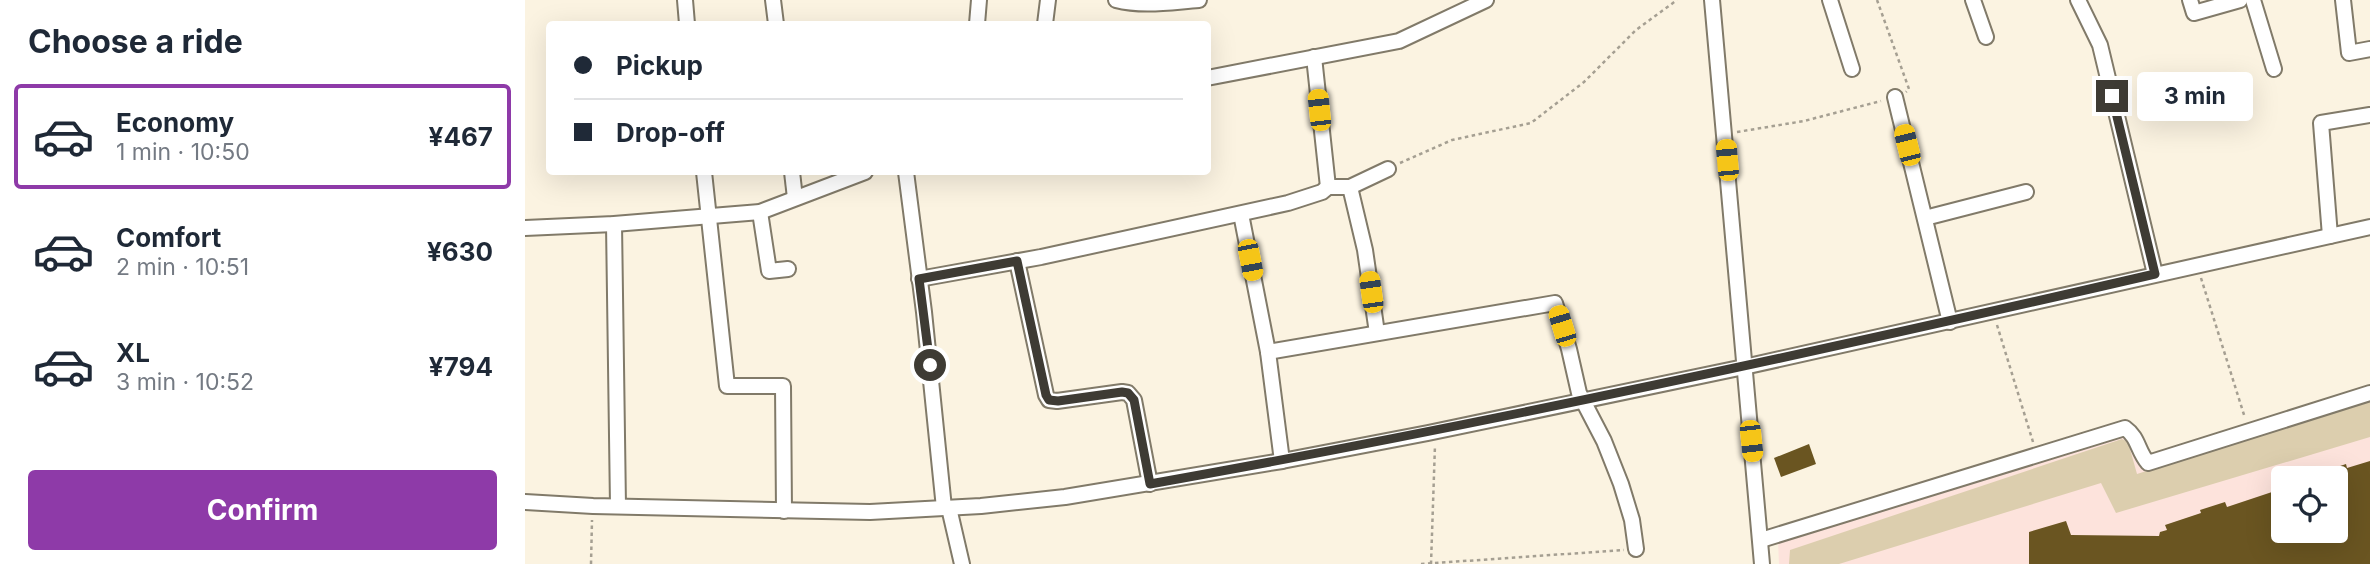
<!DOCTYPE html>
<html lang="en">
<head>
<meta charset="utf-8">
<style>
  body { margin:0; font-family:Inter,sans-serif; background:#f6f6f7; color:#1f2937; height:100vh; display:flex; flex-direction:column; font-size:26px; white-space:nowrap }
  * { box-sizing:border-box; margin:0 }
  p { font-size:23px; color:#747a83 }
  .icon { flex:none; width:38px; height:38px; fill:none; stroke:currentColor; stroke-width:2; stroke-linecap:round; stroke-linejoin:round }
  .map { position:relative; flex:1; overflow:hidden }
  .sheet { display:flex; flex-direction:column; background:#fff; width:525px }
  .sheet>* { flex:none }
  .guide { position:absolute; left:21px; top:21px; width:665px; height:154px; border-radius:7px; box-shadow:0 7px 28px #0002; display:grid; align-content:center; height:154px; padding:0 28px; background:#fff }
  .fabs { position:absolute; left:1746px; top:466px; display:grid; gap:14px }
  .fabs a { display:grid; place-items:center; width:77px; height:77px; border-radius:7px; background:#fff; box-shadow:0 7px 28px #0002; font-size:35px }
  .end { position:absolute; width:32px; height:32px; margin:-16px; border:9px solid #3e3b34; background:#fff; box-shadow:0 0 0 4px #fff }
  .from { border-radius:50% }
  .bubble { position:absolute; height:49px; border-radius:7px; background:#fff; box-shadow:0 7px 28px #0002; font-size:23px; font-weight:700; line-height:49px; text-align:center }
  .car { position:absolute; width:21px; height:42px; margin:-21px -10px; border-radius:9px; box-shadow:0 0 5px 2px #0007; background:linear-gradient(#f5c518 24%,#345 0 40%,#f5c518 0 76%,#345 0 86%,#f5c518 0) }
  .guide b { display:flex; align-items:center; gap:24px; height:66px; font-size:26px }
  .guide b+b { border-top:2px solid #e0e1e3 }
  .guide i { width:18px; height:18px; background:#1f2937 }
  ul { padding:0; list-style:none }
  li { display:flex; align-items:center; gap:21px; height:105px; margin:0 14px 10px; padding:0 14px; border:4px solid transparent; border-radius:7px }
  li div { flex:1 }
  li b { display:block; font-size:26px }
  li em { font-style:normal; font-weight:700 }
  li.current { border-color:#8e3aa8 }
  li>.icon { width:63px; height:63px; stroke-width:1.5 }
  h2 { padding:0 28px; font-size:32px; line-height:84px }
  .action { display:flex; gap:14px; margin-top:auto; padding:14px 28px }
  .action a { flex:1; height:80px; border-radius:7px; background:#8e3aa8; color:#fff; font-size:28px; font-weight:700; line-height:80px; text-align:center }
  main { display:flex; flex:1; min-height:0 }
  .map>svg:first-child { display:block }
  .commercial { fill:#fde3dc; fill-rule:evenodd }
  .green { fill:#dcceae }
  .building { fill:#6a5521 }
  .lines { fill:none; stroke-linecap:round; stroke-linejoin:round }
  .minor-casing { stroke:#817a69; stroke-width:18 }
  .path { stroke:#a59f92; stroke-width:2.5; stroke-dasharray:3.5 3.5; stroke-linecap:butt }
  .minor { stroke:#fff; stroke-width:14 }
  .route { stroke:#3e3b34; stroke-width:9 }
</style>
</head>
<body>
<main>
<section class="sheet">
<h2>Choose a ride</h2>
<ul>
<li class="current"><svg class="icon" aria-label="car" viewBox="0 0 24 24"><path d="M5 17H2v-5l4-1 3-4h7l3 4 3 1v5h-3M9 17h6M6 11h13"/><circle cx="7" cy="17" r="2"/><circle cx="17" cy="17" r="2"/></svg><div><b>Economy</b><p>1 min · 10:50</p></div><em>¥467</em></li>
<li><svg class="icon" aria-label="car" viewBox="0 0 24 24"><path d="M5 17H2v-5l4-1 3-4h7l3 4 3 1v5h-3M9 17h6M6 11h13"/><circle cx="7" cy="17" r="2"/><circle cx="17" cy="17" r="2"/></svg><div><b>Comfort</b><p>2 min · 10:51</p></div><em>¥630</em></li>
<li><svg class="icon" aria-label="car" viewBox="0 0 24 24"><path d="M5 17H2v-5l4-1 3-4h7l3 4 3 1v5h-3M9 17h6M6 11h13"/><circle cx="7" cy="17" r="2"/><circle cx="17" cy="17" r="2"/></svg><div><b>XL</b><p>3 min · 10:52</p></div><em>¥794</em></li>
</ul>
<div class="action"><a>Confirm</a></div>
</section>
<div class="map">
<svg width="1845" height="564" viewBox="0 0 1845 564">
  <rect width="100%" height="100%" fill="#fbf3e1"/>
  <!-- commercial -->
  <path class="commercial" d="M1845,397V564H1254L1253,541L1597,434L1604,436L1616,468ZM1759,478H1811V530H1759Z"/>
  <!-- green -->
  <path class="green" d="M1845,400V437L1591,513L1576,483L1314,564H1264L1265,550L1597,439L1603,442L1612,474Z"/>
  <!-- building -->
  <g class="building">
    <path d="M1284,444L1291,464L1256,477L1249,458Z"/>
    <path d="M1845,461V564H1504V532L1541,521L1546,535L1634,536L1635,532L1642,530L1640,525L1676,513L1675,510L1700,502L1702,507L1759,488V530H1811V478H1809L1806,469L1821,464L1822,468Z"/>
  </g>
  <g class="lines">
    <!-- minor casing -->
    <g class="minor-casing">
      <g id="minor">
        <path d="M160,0L162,24"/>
        <path d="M248,0L251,24"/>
        <path d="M591,0C618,7 646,2 674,0"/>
        <path d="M1187,0L1237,564"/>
        <path d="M1305,0L1327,69"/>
        <path d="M1448,0L1461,37"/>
        <path d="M1553,0L1575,45L1630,274"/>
        <path d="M1665,0L1669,13L1715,0"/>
        <path d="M1728,0L1749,69"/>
        <path d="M1818,0L1824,53L1845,49"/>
        <path d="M452,24L454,0"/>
        <path d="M520,24L523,0"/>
        <path d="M789,57L803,187"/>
        <path d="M682,78L874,41L961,0"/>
        <path d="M1370,97L1425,322"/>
        <path d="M179,172L202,386H258L259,511"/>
        <path d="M267,172L270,198"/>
        <path d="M381,172L399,312L419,508"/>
        <path d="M825,187L840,250L852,333"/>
        <path d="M235,212L244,271L263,269"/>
        <path d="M716,214L743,352L757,461"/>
        <path d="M1400,218L1501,192"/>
        <path d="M89,224L93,506"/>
        <path d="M0,228L89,224L235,212L340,172"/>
        <path d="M1805,236L1796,123L1845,115"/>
        <path d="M492,261L521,395L524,400L532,401L597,392L603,393L609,400L625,484"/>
        <path d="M394,279L516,257L763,203L797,192L803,187H825L863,169"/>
        <path d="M743,352L1030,303L1044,349L1054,393L1079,441L1096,484L1107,520L1111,549"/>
        <path d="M0,502L68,506L345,512L456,506L540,497L757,461L903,433L1219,367L1845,227"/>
        <path d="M424,508L437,564"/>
        <path d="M1236,540L1600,428C1614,438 1612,450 1623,463L1845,393"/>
      </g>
    </g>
    <!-- path -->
    <g class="path">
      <path d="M1352,0L1384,89L1381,92"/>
      <path d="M1212,132L1279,121L1356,101"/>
      <path d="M875,163L927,140L1006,123L1059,82L1111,30L1152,0"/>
      <path d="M1676,278L1720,418"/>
      <path d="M1472,325L1508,442"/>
      <path d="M66,564L67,520"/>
      <path d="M896,564L1099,550"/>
      <path d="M906,564L910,445"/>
    </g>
    <!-- minor -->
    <use href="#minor" class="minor"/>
  </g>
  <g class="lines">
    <!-- route -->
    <path class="route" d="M405,365L394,279L492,261L521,395L524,400L533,401L597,392L603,393L609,400L625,484C962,424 1297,351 1630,274L1587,96"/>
  </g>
</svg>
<div class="fabs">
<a><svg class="icon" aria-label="locate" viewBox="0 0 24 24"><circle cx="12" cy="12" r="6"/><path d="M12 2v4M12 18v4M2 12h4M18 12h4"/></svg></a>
</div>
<i class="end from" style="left:405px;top:365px"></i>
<i class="end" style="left:1587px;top:96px"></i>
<div class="bubble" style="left:1612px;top:72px;width:116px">3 min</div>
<i class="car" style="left:794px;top:110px;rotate:354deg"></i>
<i class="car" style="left:1382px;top:145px;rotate:346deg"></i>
<i class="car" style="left:1202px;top:160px;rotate:355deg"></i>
<i class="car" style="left:725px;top:260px;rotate:169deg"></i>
<i class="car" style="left:846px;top:292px;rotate:352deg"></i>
<i class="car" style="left:1037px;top:326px;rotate:343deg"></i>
<i class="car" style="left:1226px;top:441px;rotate:174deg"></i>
<div class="guide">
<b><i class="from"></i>Pickup</b>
<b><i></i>Drop-off</b>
</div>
</div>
</main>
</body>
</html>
